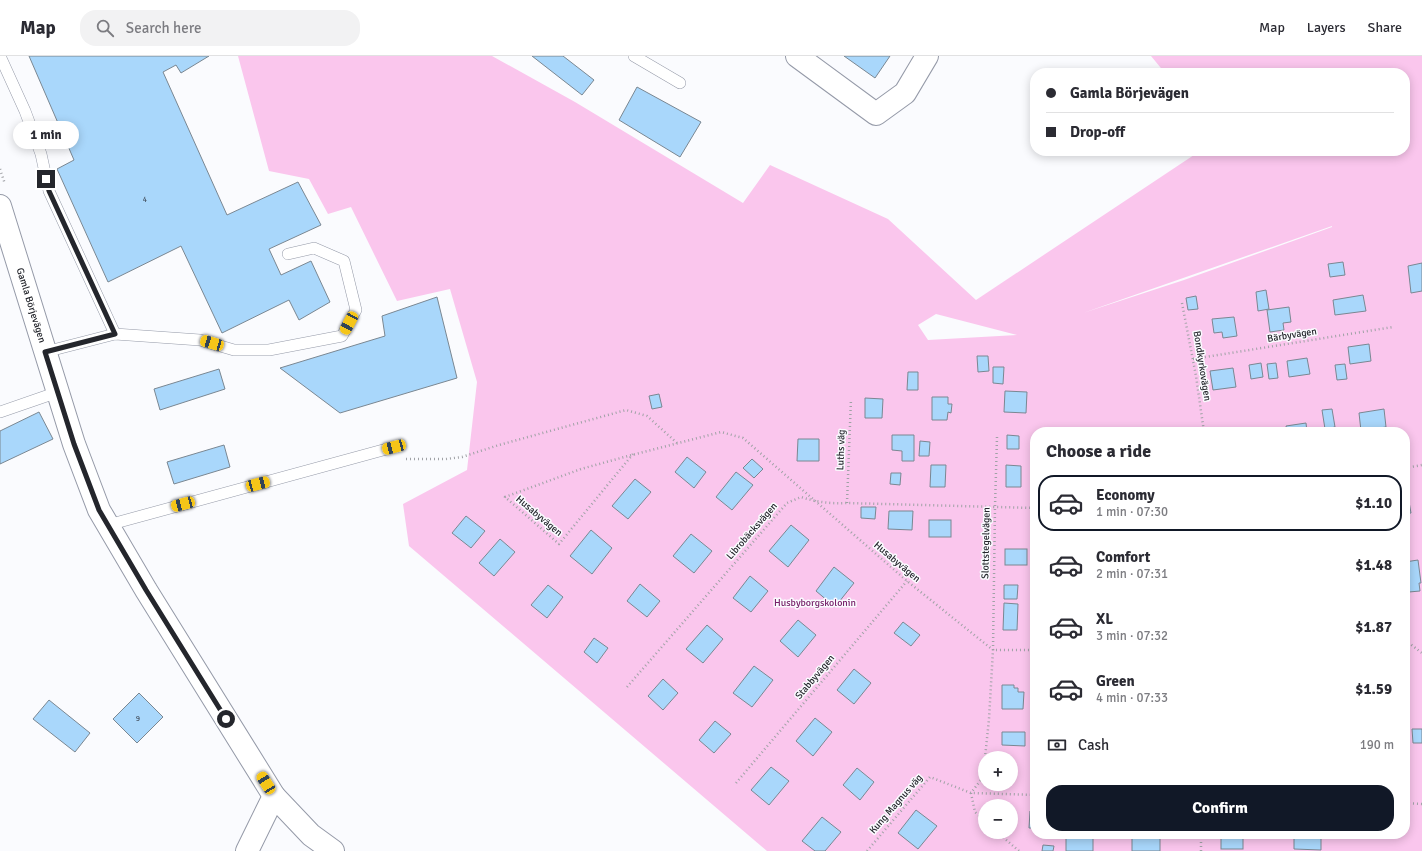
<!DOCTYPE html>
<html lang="en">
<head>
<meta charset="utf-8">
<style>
  body { margin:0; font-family:Signika,sans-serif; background:#f2f2f3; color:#2b2b33; height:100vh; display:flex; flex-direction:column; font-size:15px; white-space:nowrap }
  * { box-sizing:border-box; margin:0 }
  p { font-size:13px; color:#7c7c81 }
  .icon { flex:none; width:22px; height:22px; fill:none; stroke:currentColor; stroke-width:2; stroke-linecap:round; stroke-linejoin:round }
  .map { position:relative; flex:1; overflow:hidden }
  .panel { position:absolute; left:1030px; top:371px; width:380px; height:412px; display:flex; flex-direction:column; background:#fff; border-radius:16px; box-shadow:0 2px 10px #0003 }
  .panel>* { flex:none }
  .top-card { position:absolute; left:1030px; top:12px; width:380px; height:88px; border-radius:16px; box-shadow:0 2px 10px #0003; display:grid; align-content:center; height:88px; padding:0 16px; background:#fff }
  .buttons { position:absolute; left:978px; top:695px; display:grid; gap:8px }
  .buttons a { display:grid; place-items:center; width:40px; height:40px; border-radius:50%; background:#fff; box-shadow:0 2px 10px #0003; font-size:20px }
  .end { position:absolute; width:18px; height:18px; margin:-9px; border:5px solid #24262c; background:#fff; box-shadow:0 0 0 2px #fff }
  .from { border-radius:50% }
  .bubble { position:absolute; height:28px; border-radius:14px; background:#fff; box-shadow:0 2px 10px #0003; font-size:13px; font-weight:700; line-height:28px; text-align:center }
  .car { position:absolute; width:12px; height:24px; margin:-12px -6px; border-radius:5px; box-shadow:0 0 3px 1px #0007; background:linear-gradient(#f5c518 24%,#345 0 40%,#f5c518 0 76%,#345 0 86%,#f5c518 0) }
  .top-card b { display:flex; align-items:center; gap:14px; height:38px; font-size:15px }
  .top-card b+b { border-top:1px solid #e1e1e2 }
  .top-card i { width:10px; height:10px; background:#2b2b33 }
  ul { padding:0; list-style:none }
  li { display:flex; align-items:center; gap:12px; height:56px; margin:0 8px 6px; padding:0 8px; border:2px solid transparent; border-radius:16px }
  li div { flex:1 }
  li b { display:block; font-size:15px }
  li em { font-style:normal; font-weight:700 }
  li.selected { border-color:#111827 }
  li>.icon { width:36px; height:36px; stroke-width:1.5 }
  h2 { padding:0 16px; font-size:18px; line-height:48px }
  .pay { display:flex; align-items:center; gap:10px; height:44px; padding:0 16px; font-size:15px }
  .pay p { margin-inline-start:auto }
  .primary-button { display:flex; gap:8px; margin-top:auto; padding:8px 16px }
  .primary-button a { flex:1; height:46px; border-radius:16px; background:#111827; color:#fff; font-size:16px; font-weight:700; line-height:46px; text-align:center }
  header { display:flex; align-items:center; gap:24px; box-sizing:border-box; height:56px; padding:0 20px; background:#fff; border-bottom:1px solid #e1e1e2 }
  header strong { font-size:19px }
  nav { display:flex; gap:22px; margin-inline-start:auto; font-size:14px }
  .search { width:280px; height:36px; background:#f2f2f3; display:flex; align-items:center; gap:10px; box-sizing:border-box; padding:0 14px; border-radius:16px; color:#7c7c81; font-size:15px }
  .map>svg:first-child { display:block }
  .green { fill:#fac6ed; fill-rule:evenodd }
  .building { fill:#a9d7fb; stroke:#7a8792 }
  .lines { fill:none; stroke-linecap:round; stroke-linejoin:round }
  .service-casing { stroke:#959aa8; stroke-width:12 }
  .minor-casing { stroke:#959aa8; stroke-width:24 }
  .tertiary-casing { stroke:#959aa8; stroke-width:24 }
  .path { stroke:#a0a2a6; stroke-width:2.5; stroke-dasharray:1 3; stroke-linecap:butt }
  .service { stroke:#fff; stroke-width:11 }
  .minor { stroke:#fff; stroke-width:22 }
  .tertiary { stroke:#fff; stroke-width:22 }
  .route { stroke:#24262c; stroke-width:5 }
  .labels { text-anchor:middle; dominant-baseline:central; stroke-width:3; stroke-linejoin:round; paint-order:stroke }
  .number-label { font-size:8px; fill:#455260 }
  .street-label { font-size:10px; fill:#24262c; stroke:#fafbfe }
  .park-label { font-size:10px; fill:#77216a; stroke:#fafbfe }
</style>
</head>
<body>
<header>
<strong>Map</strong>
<div class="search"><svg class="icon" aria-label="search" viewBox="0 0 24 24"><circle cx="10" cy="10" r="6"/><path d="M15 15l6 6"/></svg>Search here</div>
<nav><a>Map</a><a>Layers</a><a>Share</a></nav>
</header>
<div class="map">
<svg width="1422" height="795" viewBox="0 0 1422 795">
  <rect width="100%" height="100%" fill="#fafbfe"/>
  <!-- green -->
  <path class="green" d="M238,0H492L575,46L743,147L770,109L888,163L976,244L1200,95H1405V17H1165L1151,0H1422V795H767L409,490L403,448L467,414L477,326L450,233L397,245L351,151L328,158L309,123L269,115ZM1332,171L1184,224L1083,257L1332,170ZM936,258L1017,279L928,284L918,269ZM1035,376H1405V778H1035ZM985,702H1011V728H985ZM985,750H1011V776H985Z"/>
  <!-- building -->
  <g class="building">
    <path d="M29,0H209L181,17L176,9L163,16L227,159L298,126L321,169L269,193L281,219L311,205L330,246L299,264L289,244L222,277L181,190L108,226L57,113L74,104Z"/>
    <path d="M532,0H563L594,24L582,39Z"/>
    <path d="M844,0H890L875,22Z"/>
    <path d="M637,31L701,66L680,101L619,64Z"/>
    <path d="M1343,206L1345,219L1330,221L1328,208Z"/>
    <path d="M1422,207V235L1411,237L1408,210Z"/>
    <path d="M1266,234L1269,253L1258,255L1256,236Z"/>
    <path d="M1363,239L1366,255L1335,259L1333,244Z"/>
    <path d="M1196,240L1198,253L1188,254L1186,242Z"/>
    <path d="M437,241L457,322L340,357L280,312L385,280L382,260Z"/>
    <path d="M1289,251L1291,266L1283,267L1284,274L1270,276L1267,254Z"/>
    <path d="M1234,261L1237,280L1223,282L1222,276L1214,277L1212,263Z"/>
    <path d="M1369,288L1371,305L1350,308L1348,291Z"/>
    <path d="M977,300H988L989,315L978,316Z"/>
    <path d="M1307,302L1310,318L1289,321L1287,305Z"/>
    <path d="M1261,307L1263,321L1251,323L1249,309Z"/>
    <path d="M1276,307L1278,322L1269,323L1267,308Z"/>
    <path d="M1345,308L1347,323L1337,324L1335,309Z"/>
    <path d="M993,311H1004L1003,328L993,327Z"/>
    <path d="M1233,312L1236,331L1213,334L1210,315Z"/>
    <path d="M219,313L225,333L160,354L154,333Z"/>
    <path d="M908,316H918V334H907Z"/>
    <path d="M1005,335L1027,336L1026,357L1004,356Z"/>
    <path d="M659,338L662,351L652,353L649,340Z"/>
    <path d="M932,341H948V348H952L951,357L948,356L947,364H932Z"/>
    <path d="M865,342L883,343L882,362H865Z"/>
    <path d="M1332,353L1335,371L1325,373L1322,354Z"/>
    <path d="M1384,353L1386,371L1361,375L1359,357Z"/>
    <path d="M39,356L53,383L0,408V375Z"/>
    <path d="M1306,367L1307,376H1287L1286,370Z"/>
    <path d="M892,379H914V405H902V395L892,394Z"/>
    <path d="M1007,379L1019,380V393H1007Z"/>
    <path d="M798,383H819V405H797Z"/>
    <path d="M920,385L930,386L929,400H919Z"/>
    <path d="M224,389L230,411L174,428L167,406Z"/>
    <path d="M687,401L706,416L694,432L675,416Z"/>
    <path d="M752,403L763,413L754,422L743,412Z"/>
    <path d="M931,409H946L945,431H930Z"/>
    <path d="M1006,409L1021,410V431H1006Z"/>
    <path d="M736,416L753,429L732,454L716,441Z"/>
    <path d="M891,417H901L900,429L890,428Z"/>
    <path d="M635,423L651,436L628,463L612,450Z"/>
    <path d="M1405,440H1408L1411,457L1405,458Z"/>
    <path d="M861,451H876L875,463L861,462Z"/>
    <path d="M889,455H913L912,474L888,473Z"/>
    <path d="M466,460L485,475L471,492L452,477Z"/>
    <rect x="929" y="464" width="22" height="17"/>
    <path d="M791,469L809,484L788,511L769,495Z"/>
    <path d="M591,474L612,492L592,518L570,500Z"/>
    <path d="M691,478L712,495L694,517L673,500Z"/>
    <path d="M500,483L515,496L494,520L479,507Z"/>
    <rect x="1005" y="493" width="22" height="16"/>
    <path d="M1418,504L1421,527H1419L1420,535L1409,536L1408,529H1405V506Z"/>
    <path d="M834,511L854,527L835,551L816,535Z"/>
    <path d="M750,520L768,535L751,556L733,542Z"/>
    <path d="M640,528L660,545L647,561L627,545Z"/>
    <path d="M548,529L563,541L547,562L531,549Z"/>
    <path d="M1004,529H1018L1017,543H1004Z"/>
    <path d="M1004,547L1018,548L1017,574H1003Z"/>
    <path d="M798,564L816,579L798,601L780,585Z"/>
    <path d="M903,566L920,579L911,590L894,577Z"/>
    <path d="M707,569L723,583L703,607L686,593Z"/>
    <path d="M594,582L608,592L597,607L584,596Z"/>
    <path d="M754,610L773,624L752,651L733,637Z"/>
    <path d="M854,613L871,627L854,648L837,634Z"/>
    <path d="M663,623L678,637L663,654L648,640Z"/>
    <path d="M1002,629H1014V632H1018V636H1024L1023,653H1002Z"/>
    <path d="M139,637L163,661L137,687L113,663Z"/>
    <path d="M49,644L90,677L75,696L33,663Z"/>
    <path d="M815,662L832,676L813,700L796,685Z"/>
    <path d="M715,665L731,678L714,697L699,684Z"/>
    <path d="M1412,673H1422V687H1413Z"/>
    <path d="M1002,676H1025V690L1002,689Z"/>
    <path d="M771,711L789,725L769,749L751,734Z"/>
    <path d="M857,712L874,726L860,744L843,729Z"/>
    <path d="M916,754L937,770L918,793L898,777Z"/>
    <path d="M1030,755H1035V772H1029Z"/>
    <path d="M822,761L841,776L825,795H815L802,785Z"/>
    <rect x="1221" y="778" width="22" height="15"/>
    <path d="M1294,778H1321V794L1294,793Z"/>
    <rect x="1066" y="780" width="27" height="15"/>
    <rect x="1132" y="781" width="28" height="14"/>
    <path d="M1043,789L1054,790L1053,795H1042Z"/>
  </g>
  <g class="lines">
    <!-- service casing -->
    <g class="service-casing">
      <g id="service">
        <path d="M0,0L25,55L41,98L49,135L115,278"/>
        <path d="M634,0L680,27"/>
        <path d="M45,296L115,278L200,284L234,294H269L342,280L356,254L344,205L314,192L288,198"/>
        <path d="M0,356L58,336"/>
        <path d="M108,469L394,391"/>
      </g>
    </g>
    <!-- minor casing -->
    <g class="minor-casing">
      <g id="minor">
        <path d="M797,0L876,58L905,37L927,0"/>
        <path d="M247,795L274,740"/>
      </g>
    </g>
    <!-- tertiary casing -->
    <g class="tertiary-casing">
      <g id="tertiary">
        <path id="s1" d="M0,150L74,388L99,454L146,534L274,740L311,779L333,795"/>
      </g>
    </g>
    <!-- path -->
    <g class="path">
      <path d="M0,113L5,128"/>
      <path d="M1182,247L1196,320L1204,376"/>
      <path d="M1193,303L1393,271"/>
      <path d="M997,381L995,451L993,594H1035"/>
      <path d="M633,398L559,488L505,441L581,413L628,400L721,376L743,382L907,525L993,594L989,663L983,721L971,737L975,756L985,765"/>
      <path d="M406,403H446L462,401L499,389L626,354L647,360L677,387"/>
      <path d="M1405,412L1422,409"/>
      <path d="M847,447L851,343"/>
      <path d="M1405,584L1422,597"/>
      <path d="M627,631L787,447L801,441C816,446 831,448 847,447L1035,452"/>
      <path d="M736,727L907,525"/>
      <path d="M1405,747L1422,748"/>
      <path d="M997,776L1019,795"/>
      <path d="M867,795L930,721L971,737L1035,739"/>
      <path d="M1201,795V778"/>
    </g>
    <!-- service -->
    <use href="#service" class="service"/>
    <!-- minor -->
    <use href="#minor" class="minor"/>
    <!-- tertiary -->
    <use href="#tertiary" class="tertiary"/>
  </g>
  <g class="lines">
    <!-- route -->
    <path class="route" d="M46,123L49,135L115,278L45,296L74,388L99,454L146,534L226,663"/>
  </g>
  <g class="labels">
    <!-- number labels -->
    <g class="number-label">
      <text x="145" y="143">4</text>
      <text x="138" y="662">9</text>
    </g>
    <!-- street labels -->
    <g class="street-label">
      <text stroke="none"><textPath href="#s1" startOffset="104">Gamla Börjevägen</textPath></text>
      <text transform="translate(1292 279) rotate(-9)">Bärbyvägen</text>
      <text transform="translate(1202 310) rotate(81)">Bondkyrkovägen</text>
      <text transform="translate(841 394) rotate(-88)">Luths väg</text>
      <text transform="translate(539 460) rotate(40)">Husabyvägen</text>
      <text transform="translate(752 475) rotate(-49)">Librobäcksvägen</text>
      <text transform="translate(986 487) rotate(-89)">Slottstegelvägen</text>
      <text transform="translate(897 506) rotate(40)">Husabyvägen</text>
      <text transform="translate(815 621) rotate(-50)">Stabbyvägen</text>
      <text transform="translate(896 748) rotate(-49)">Kung Magnus väg</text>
    </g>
    <!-- park labels -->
    <g class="park-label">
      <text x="815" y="547">Husbyborgskolonin</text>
    </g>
  </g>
</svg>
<div class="buttons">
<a>+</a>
<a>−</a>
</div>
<i class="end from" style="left:226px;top:663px"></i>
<i class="end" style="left:46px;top:123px"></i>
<div class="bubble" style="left:13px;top:65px;width:66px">1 min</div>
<i class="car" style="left:349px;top:267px;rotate:208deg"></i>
<i class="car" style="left:212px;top:287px;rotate:286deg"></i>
<i class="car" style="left:394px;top:391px;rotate:255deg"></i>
<i class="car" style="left:258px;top:428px;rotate:75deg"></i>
<i class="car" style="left:183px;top:448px;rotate:255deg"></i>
<i class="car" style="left:266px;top:727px;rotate:328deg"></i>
<div class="top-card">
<b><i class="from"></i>Gamla Börjevägen</b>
<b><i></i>Drop-off</b>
</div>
<section class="panel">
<h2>Choose a ride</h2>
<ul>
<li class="selected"><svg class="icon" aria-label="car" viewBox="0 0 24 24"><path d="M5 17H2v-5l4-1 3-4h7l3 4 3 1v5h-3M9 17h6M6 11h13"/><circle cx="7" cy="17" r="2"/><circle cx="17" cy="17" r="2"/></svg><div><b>Economy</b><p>1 min · 07:30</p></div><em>$1.10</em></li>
<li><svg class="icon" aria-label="car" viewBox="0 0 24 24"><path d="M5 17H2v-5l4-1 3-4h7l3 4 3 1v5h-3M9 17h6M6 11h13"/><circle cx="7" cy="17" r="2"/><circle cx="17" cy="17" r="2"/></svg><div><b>Comfort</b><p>2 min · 07:31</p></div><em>$1.48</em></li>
<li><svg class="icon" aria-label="car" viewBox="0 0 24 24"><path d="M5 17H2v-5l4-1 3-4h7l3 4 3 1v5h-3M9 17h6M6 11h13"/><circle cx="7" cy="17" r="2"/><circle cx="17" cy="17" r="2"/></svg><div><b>XL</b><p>3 min · 07:32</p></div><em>$1.87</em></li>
<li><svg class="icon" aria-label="car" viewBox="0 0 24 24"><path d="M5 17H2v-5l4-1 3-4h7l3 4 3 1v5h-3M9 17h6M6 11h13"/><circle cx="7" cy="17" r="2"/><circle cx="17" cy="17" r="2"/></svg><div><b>Green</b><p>4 min · 07:33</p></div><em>$1.59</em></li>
</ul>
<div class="pay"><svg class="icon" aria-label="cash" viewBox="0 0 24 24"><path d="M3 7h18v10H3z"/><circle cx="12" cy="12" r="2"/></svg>Cash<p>190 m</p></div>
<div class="primary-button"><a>Confirm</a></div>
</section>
</div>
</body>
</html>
